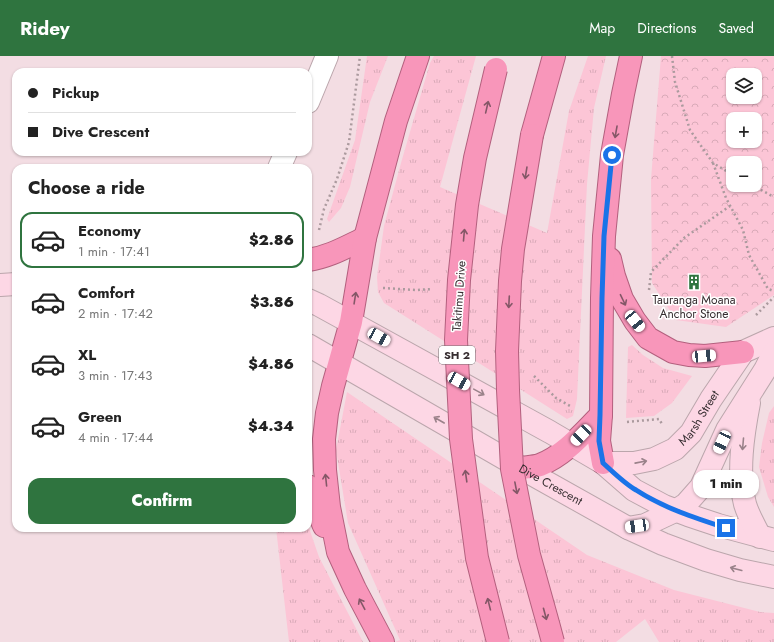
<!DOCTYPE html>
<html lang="en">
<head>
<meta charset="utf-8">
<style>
  body { margin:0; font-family:Jost,sans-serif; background:#f6f6f6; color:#222; height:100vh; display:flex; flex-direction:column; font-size:15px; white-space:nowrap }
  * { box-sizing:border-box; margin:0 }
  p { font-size:13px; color:#767676 }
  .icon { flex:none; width:22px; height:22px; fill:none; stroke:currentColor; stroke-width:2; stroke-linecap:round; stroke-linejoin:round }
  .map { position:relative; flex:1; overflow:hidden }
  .details { position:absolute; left:12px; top:108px; width:300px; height:368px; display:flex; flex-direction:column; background:#fff; border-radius:12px; box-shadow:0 1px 3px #0004 }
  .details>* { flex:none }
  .hud { position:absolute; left:12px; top:12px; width:300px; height:88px; border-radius:12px; box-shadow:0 1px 3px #0004; display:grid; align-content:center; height:88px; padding:0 16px; background:#fff }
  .fabs { position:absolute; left:726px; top:12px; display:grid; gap:8px }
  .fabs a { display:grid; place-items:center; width:36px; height:36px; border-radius:8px; background:#fff; box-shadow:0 1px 3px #0004; font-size:20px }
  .end { position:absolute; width:18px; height:18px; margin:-9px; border:5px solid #1a73e8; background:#fff; box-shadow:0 0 0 2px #fff }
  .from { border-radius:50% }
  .bubble { position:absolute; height:28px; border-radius:12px; background:#fff; box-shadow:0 1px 3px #0004; font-size:13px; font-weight:800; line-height:28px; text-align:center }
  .car { position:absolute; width:12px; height:24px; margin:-12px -6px; border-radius:5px; box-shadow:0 0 3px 1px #0007; background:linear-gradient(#fff 24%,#345 0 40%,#fff 0 76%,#345 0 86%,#fff 0) }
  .hud b { display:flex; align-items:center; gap:14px; height:38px; font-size:15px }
  .hud b+b { border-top:1px solid #e0e0e0 }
  .hud i { width:10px; height:10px; background:#222 }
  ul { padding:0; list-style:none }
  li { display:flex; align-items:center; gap:12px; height:56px; margin:0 8px 6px; padding:0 8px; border:2px solid transparent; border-radius:12px }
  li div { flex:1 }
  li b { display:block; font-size:15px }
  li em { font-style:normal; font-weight:800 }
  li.on { border-color:#2f743f }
  li>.icon { width:36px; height:36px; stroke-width:1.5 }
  h2 { padding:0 16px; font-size:18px; line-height:48px }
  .primary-button { display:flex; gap:8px; margin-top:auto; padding:8px 16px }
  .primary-button a { flex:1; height:46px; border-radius:12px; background:#2f743f; color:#fff; font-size:16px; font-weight:800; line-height:46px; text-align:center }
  header { display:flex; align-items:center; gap:24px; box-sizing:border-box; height:56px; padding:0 20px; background:#2f743f; color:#fff }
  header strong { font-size:19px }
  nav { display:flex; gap:22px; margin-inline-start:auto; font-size:14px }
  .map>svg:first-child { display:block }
  .grass { fill:url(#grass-tufts) }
  .park { fill:url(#park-crowns); fill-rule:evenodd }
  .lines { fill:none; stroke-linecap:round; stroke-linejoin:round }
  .minor-casing { stroke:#bba6ac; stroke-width:24 }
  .secondary-casing { stroke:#bba6ac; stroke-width:24 }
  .trunk-casing { stroke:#b3607e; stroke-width:24 }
  .path { stroke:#ab9a9e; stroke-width:2.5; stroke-dasharray:2 3; stroke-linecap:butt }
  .minor { stroke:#fff; stroke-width:22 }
  .secondary { stroke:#fdd7e5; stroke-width:22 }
  .trunk { stroke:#f896ba; stroke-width:22 }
  .trunk-bridge-casing { stroke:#b3607e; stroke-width:24; stroke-linecap:butt }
  .trunk-bridge { stroke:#f896ba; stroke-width:22 }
  .oneway { stroke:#845767 }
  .oneway2 { stroke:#9a828a }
  .route { stroke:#1a73e8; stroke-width:5 }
  .labels { text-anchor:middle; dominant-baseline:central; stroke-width:3; stroke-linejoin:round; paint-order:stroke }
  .shield { fill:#fff; stroke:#726c6e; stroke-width:1 }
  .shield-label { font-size:11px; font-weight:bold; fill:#362d30 }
  .street-label { font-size:12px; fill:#362d30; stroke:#fff }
  .poi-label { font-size:12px; fill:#362d30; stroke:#fff }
</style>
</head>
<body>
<header>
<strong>Ridey</strong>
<nav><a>Map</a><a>Directions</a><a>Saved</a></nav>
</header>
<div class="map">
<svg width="774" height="586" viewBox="0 0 774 586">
  <defs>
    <pattern id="grass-tufts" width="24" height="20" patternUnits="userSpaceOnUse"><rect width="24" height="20" fill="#fcc5d6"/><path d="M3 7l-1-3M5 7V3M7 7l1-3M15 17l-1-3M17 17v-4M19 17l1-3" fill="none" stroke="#d9aab8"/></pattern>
    <pattern id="park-crowns" width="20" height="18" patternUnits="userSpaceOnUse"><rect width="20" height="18" fill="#fcc5d6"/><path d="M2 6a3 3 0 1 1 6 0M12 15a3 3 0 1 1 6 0" fill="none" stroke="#d9aab8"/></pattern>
  </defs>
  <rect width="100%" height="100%" fill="#f3dde3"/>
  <!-- grass -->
  <g class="grass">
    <path d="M367,0H388L370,46L350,131L341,152L329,166L327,163L355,84Z"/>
    <path d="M434,0H476L440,131L547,177L569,55L588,0H606L594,52L587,128L577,343L573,360L567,363L384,247L378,236L377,221L384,170L401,107L430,7Z"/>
    <path d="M632,289L643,299L663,312L692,320L672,347L654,360L626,362L628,291Z"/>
    <path d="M347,336L587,499L674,534L760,556L774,557V586H659L645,563L616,586H395L400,584L348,467L336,394Z"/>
    <path d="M774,350V451L768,441L759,411L762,387L769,357Z"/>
    <path d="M308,469L319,501L363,586H289L276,472H308Z"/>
  </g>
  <!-- park -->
  <path class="park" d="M661,0H774V239L726,271L676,264L652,227L651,123ZM733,19H755V41H733ZM733,63H755V85H733ZM733,107H755V129H733Z"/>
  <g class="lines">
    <!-- minor casing -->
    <g class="minor-casing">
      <g id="minor">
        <path d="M308,46L327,0"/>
        <path d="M279,112L286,96"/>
      </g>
    </g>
    <!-- secondary casing -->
    <g class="secondary-casing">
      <g id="secondary">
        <path d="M0,229L16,228"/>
        <path d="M308,244L319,249L550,376L603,407L634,434L664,450L688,459L718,469L774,484"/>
        <path id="s1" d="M308,289L521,412L628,472L663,488L706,504L740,514L774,521"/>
        <path d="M749,347C743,378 737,417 745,448C748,459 755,470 760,481"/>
        <path id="s2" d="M603,407H634L654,403L675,393L691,377L711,343L743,296L774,282"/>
        <path d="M628,472L645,469L675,455L686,448L701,431L727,374L765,314L774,296"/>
      </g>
    </g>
    <!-- trunk casing -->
    <g class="trunk-casing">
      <g id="trunk">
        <path d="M532,79L554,0"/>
        <path d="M610,203L614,220L622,243L635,265L648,282L673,296L689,299L705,300L743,296"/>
        <path d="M308,204C329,201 346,191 365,182"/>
        <path d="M603,407L599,385L601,359L602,242L604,180L612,99L623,38L631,0"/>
        <path d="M521,412C527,411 534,411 540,409C565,399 582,378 601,359"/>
        <path d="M308,430L309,434L324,470"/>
        <path d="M383,586L355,533L338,496L329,451L325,414L324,383L327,357L333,330L351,266L365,182L396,65L418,0"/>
      </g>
    </g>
    <!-- path -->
    <g class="path">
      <path d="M672,0L675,26L690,74L713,107L733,119"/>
      <path d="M713,107L726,142L743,174L749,199L768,233L774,235"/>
      <path d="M752,129L774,141"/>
      <path d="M319,174L324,153L337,123L349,86L360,0"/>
      <path d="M383,232L416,234L432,233"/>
      <path d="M649,234L651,216L684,182L730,150"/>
      <path d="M756,259L774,241"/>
      <path d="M534,320L556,342L572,351"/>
      <path d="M627,366L659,363L662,368"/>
    </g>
    <!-- minor -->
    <use href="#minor" class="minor"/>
    <!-- secondary -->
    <use href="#secondary" class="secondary"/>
    <!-- trunk -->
    <use href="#trunk" class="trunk"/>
    <!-- trunk-bridge casing -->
    <g class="trunk-bridge-casing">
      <g id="trunk-bridge">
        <path d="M496,13L475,102L467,149L459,224L456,284L461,383L477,502L498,586"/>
        <path d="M532,79L513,193L510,225L507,295L508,334L512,413L529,499L549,571L553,586"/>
      </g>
    </g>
    <!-- trunk-bridge -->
    <use href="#trunk-bridge" class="trunk-bridge"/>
  </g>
  <!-- one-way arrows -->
  <defs><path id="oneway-shaft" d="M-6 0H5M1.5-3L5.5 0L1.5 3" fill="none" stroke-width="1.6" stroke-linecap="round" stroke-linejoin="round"/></defs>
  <g class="oneway">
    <use href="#oneway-shaft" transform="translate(487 51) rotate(-77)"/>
    <use href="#oneway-shaft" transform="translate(616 76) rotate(100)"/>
    <use href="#oneway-shaft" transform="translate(526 117) rotate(99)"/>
    <use href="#oneway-shaft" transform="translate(464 179) rotate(-85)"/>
    <use href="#oneway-shaft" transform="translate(355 242) rotate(-81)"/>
    <use href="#oneway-shaft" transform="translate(623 244) rotate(64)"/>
    <use href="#oneway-shaft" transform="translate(509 246) rotate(93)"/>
    <use href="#oneway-shaft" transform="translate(466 420) rotate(-98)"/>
    <use href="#oneway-shaft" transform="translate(326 424) rotate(-96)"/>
    <use href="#oneway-shaft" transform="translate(516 432) rotate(79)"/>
    <use href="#oneway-shaft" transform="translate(362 548) rotate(-118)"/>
    <use href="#oneway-shaft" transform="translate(489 548) rotate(-104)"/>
    <use href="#oneway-shaft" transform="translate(545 558) rotate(75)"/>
  </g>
  <g class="oneway2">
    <use href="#oneway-shaft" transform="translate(479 336) rotate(29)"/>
    <use href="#oneway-shaft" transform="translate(439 364) rotate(-150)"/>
    <use href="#oneway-shaft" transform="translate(743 388) rotate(95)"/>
    <use href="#oneway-shaft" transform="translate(641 406) rotate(-11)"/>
    <use href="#oneway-shaft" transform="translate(736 513) rotate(-165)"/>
  </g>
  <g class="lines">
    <!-- route -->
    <path class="route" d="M612,99L604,180L602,242L600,359L599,385L603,407C613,416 625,428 636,434C664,452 695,462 726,472"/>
  </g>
  <!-- icons -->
  <defs>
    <g id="building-bare" transform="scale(1.2)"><path d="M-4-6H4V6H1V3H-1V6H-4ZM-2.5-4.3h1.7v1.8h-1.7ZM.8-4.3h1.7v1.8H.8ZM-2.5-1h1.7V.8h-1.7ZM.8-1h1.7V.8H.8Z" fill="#2f743f" stroke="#fff" stroke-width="2.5" paint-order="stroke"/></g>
  </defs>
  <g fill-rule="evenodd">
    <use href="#building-bare" x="694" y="226"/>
  </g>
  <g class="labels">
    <!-- shield labels -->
    <rect class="shield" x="439" y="290" width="36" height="18" rx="3"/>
    <g class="shield-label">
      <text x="457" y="299">SH 2</text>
    </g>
    <!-- street labels -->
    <g class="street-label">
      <text transform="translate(459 240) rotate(-86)">Takitimu Drive</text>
      <text stroke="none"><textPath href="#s2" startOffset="114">Marsh Street</textPath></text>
      <text stroke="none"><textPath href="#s1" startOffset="280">Dive Crescent</textPath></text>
    </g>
    <!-- poi labels -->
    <g class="poi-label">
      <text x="694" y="244">Tauranga Moana<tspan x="694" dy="14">Anchor Stone</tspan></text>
    </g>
  </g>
</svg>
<div class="fabs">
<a><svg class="icon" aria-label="layers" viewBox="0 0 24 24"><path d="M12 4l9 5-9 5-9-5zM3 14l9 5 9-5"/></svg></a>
<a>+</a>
<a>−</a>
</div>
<i class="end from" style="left:612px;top:99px"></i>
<i class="end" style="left:726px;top:472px"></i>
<div class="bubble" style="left:693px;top:414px;width:66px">1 min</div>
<i class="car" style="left:635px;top:265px;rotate:141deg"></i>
<i class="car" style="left:379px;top:281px;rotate:119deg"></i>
<i class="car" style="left:704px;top:300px;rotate:85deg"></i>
<i class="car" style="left:459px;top:325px;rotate:119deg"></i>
<i class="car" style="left:581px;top:379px;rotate:224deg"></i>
<i class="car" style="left:722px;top:386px;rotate:205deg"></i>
<i class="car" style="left:637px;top:470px;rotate:262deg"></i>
<div class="hud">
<b><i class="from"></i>Pickup</b>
<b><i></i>Dive Crescent</b>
</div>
<section class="details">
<h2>Choose a ride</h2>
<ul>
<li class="on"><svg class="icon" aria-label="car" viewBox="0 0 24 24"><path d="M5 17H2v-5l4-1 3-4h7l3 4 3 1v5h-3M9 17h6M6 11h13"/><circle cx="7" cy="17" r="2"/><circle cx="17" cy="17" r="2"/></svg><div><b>Economy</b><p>1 min · 17:41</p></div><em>$2.86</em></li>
<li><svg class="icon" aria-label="car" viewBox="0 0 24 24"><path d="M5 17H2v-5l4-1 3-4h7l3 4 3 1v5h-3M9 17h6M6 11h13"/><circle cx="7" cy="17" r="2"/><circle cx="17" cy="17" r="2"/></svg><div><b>Comfort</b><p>2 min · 17:42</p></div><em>$3.86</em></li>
<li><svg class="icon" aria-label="car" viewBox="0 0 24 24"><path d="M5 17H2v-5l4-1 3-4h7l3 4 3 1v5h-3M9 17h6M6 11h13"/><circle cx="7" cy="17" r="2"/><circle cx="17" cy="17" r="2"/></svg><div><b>XL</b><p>3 min · 17:43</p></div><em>$4.86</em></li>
<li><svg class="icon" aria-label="car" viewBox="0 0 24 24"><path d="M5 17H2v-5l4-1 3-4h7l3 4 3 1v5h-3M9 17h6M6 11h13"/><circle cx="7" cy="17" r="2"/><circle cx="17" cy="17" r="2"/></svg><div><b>Green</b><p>4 min · 17:44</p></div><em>$4.34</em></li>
</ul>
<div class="primary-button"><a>Confirm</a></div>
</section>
</div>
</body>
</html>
